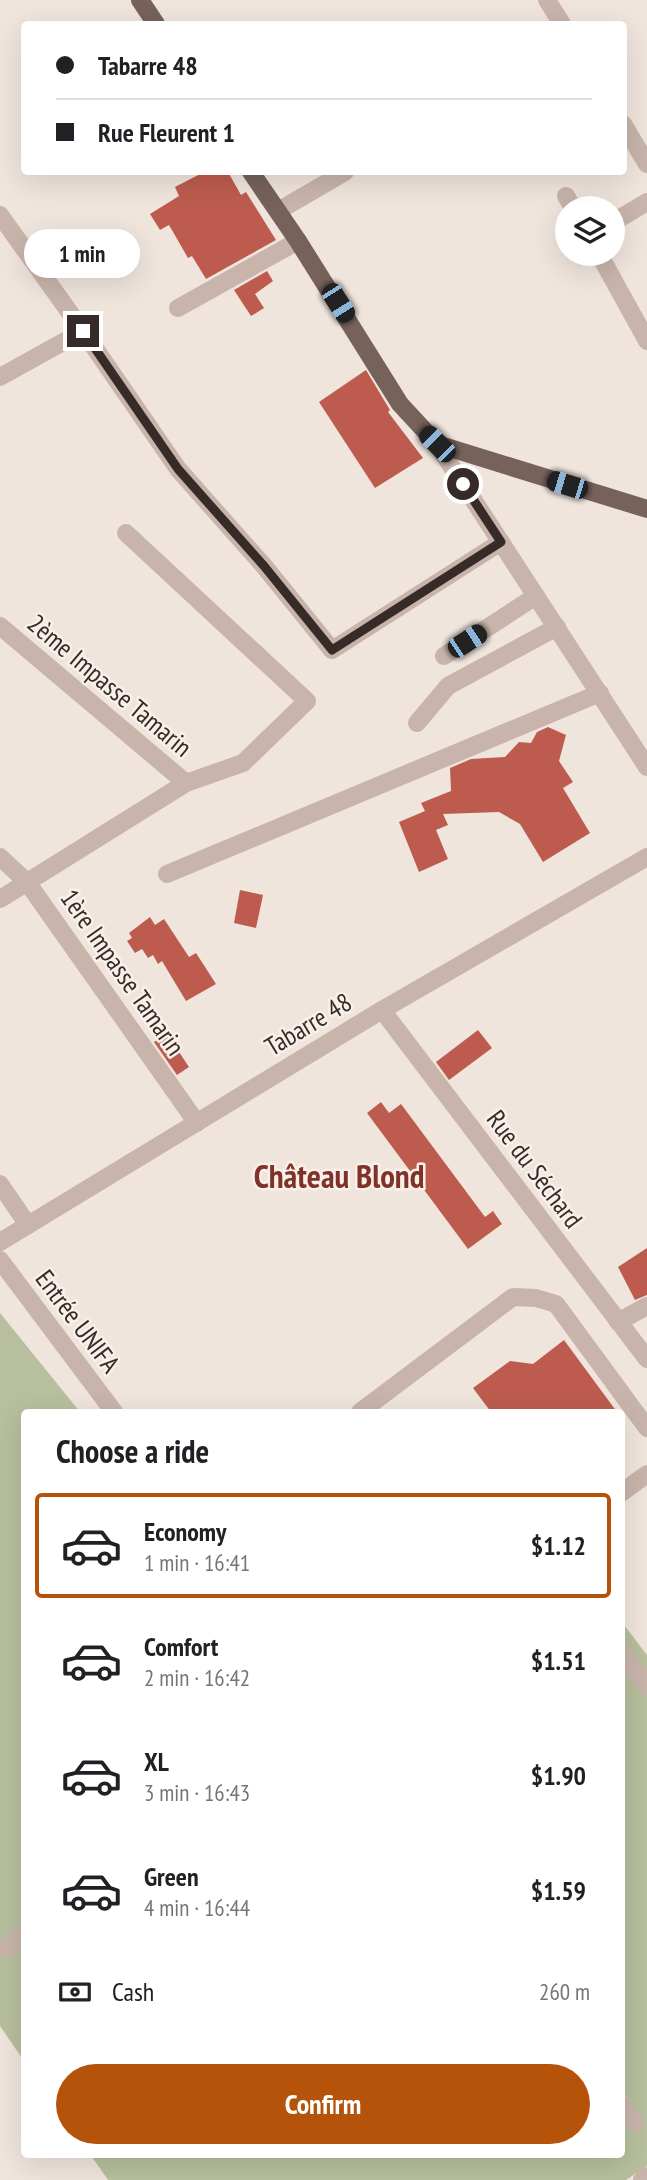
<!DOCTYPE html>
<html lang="en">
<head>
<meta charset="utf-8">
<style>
  body { margin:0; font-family:"PT Sans Narrow",sans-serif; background:#f6f6f6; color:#202124; height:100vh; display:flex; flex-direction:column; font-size:26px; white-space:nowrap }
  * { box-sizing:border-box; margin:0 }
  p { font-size:23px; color:#757577 }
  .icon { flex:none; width:38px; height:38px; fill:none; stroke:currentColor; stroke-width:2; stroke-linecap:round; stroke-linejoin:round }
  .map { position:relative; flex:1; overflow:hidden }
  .details { position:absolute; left:21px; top:1409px; width:604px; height:749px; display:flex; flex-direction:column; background:#fff; border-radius:7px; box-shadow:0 7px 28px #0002 }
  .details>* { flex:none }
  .guide { position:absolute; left:21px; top:21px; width:606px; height:154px; border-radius:7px; box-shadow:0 7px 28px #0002; display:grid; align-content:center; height:154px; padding:0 35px; background:#fff }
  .controls { position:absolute; left:555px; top:196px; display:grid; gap:14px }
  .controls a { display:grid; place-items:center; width:70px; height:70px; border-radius:50%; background:#fff; box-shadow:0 7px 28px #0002; font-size:35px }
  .end { position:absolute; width:32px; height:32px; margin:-16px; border:9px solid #362b29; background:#fff; box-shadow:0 0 0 4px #fff }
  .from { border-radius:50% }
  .bubble { position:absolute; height:49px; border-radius:24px; background:#fff; box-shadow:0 7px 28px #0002; font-size:23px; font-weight:700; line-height:49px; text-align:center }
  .car { position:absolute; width:21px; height:42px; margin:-21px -10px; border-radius:9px; box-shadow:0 0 5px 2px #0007; background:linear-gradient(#222 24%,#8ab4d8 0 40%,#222 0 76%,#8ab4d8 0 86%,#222 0) }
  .guide b { display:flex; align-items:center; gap:24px; height:66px; font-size:26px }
  .guide b+b { border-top:2px solid #e0e0e0 }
  .guide i { width:18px; height:18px; background:#202124 }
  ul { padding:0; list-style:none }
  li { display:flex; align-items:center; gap:21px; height:105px; margin:0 14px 10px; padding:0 21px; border:4px solid transparent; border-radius:7px }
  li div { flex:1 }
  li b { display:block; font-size:26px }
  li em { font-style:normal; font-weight:700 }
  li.current { border-color:#b45309 }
  li>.icon { width:63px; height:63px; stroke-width:1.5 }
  h2 { padding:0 35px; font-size:32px; line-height:84px }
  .pay { display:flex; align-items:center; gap:18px; height:77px; padding:0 35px; font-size:26px }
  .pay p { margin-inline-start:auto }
  .cta { display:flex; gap:14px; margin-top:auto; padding:14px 35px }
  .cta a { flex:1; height:80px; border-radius:42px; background:#b45309; color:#fff; font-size:28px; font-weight:700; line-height:80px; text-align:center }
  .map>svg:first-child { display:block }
  .green { fill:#b7bf9e }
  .building { fill:#bd5c4e }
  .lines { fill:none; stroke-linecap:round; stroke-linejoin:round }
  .minor { stroke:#c8b4aa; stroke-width:18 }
  .major { stroke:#77615b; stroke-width:18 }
  .route { stroke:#362b29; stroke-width:9 }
  .labels { text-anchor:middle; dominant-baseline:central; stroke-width:5; stroke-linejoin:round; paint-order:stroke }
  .street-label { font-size:26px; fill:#362b29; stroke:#f8f0e9 }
  .district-label { font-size:33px; font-weight:bold; fill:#7f3228; stroke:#f8f0e9 }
</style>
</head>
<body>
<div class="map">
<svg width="647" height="2180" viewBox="0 0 647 2180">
  <rect width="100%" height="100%" fill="#f0e5dd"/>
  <!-- green -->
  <g class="green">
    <path d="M0,1313L80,1412H24V1925L0,1943Z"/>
    <path d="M621,1621L647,1655V2166L626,2180H108L90,2154H621V2114L633,2130L644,2122L621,2090Z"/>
    <path d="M24,1940V2061L0,2026V1948Z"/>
  </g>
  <!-- building -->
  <g class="building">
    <path d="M204,172H228L241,195L246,192L276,240L206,279L192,256L188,258L169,225L160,230L150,214L179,196L175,187Z"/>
    <path d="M267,271L273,281L255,294L264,308L251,316L234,290Z"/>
    <path d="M366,370L390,410L388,412L423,458L375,488L319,402Z"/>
    <path d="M548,727L566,735L559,761L573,782L563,788L590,833L543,862L520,824L499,812L443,814L448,825L436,830L448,859L419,872L399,822L425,811L421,803L451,791L450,768L471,759L505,757L519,742L531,743L537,732Z"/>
    <path d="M240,890L263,895L256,928L234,923Z"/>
    <path d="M150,917L155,925L164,919L189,957L196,953L216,984L186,1001L162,961L158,964L153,955L148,958L142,949L135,953L127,941L132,938L129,933Z"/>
    <path d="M478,1030L492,1048L449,1080L436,1062Z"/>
    <path d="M167,1034L189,1067L177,1075L154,1042Z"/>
    <path d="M381,1102L389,1113L401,1104L485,1217L493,1211L502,1224L468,1249L367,1113Z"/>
    <path d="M647,1248V1295L635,1300L618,1267Z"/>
    <path d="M564,1340L617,1412H491L473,1388L510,1361L533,1364Z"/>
  </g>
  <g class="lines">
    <!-- minor -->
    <g class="minor">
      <path d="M547,0L562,24"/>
      <path d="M623,124L647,164"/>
      <path d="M566,196L573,208"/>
      <path d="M278,211L345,172"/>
      <path d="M0,215L83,331L178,469L264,566L332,650L501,542"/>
      <path d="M612,223L647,202"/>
      <path d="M599,254L647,341"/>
      <path d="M178,308L298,241"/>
      <path d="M0,377L83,331"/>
      <path d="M437,444L647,767"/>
      <path d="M0,626L186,783"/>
      <path d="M444,656L536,596"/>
      <path d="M417,723L448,686L557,627"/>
      <path d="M0,857L27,882L197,1123"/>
      <path d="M167,874L600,693"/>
      <path d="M0,899L186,783L243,763L307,701L126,533"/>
      <path d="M382,1010L647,1359"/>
      <path d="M0,1184L28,1225"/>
      <path d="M0,1242L382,1010L647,857"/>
      <path d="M0,1260L114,1412"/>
      <path d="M618,1322L647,1306"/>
      <path d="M360,1412L513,1297L536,1298L556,1304L647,1428"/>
      <path d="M621,1493L647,1474"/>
      <path d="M621,1652L647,1686"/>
      <path d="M6,1948L24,1934"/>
      <path d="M621,2105L635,2123"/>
      <path d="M642,2180L647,2176"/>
    </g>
    <!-- major -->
    <g class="major">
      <path d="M140,0L156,24"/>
      <path d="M251,172L298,241L400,404L437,444L647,509"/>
    </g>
  </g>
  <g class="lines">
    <!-- route -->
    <path class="route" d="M83,331L178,469L264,566L332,650L501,542L463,484"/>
  </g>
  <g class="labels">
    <!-- street labels -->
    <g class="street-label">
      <text transform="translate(110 685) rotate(40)">2ème Impasse Tamarin</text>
      <text transform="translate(123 972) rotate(55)">1ère Impasse Tamarin</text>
      <text transform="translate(308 1024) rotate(-31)">Tabarre 48</text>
      <text transform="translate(535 1169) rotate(53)">Rue du Séchard</text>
      <text transform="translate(78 1321) rotate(53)">Entrée UNIFA</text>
    </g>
    <!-- district labels -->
    <g class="district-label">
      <text x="339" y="1175">Château Blond</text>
    </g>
  </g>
</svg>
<div class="controls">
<a><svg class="icon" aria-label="layers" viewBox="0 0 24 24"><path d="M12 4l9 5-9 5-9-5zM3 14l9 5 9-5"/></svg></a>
</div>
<i class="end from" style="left:463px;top:484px"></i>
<i class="end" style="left:83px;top:331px"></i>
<div class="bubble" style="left:24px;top:229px;width:116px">1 min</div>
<i class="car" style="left:338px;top:303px;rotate:148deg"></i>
<i class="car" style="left:437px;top:444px;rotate:315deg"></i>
<i class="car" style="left:567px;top:485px;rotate:287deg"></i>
<i class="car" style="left:467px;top:641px;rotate:57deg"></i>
<div class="guide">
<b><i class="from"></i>Tabarre 48</b>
<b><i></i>Rue Fleurent 1</b>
</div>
<section class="details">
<h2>Choose a ride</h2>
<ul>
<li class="current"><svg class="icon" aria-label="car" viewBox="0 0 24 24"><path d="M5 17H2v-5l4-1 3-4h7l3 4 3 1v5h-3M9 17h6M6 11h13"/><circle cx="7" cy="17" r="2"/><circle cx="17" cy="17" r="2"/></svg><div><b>Economy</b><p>1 min · 16:41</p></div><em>$1.12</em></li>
<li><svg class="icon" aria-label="car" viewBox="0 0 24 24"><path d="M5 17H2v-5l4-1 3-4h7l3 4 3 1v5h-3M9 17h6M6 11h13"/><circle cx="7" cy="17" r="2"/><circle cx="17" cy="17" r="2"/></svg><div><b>Comfort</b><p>2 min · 16:42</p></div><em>$1.51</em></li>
<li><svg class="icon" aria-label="car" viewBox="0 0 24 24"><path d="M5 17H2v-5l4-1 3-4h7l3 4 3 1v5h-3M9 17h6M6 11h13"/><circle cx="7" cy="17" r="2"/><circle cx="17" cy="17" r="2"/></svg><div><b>XL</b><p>3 min · 16:43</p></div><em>$1.90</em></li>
<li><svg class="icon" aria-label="car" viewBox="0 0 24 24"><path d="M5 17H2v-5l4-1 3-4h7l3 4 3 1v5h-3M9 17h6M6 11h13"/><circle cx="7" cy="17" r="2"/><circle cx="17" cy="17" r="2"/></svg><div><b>Green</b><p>4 min · 16:44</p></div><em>$1.59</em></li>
</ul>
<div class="pay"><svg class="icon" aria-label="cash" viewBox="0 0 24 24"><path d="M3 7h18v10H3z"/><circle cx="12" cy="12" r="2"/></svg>Cash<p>260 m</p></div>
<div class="cta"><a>Confirm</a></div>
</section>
</div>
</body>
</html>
